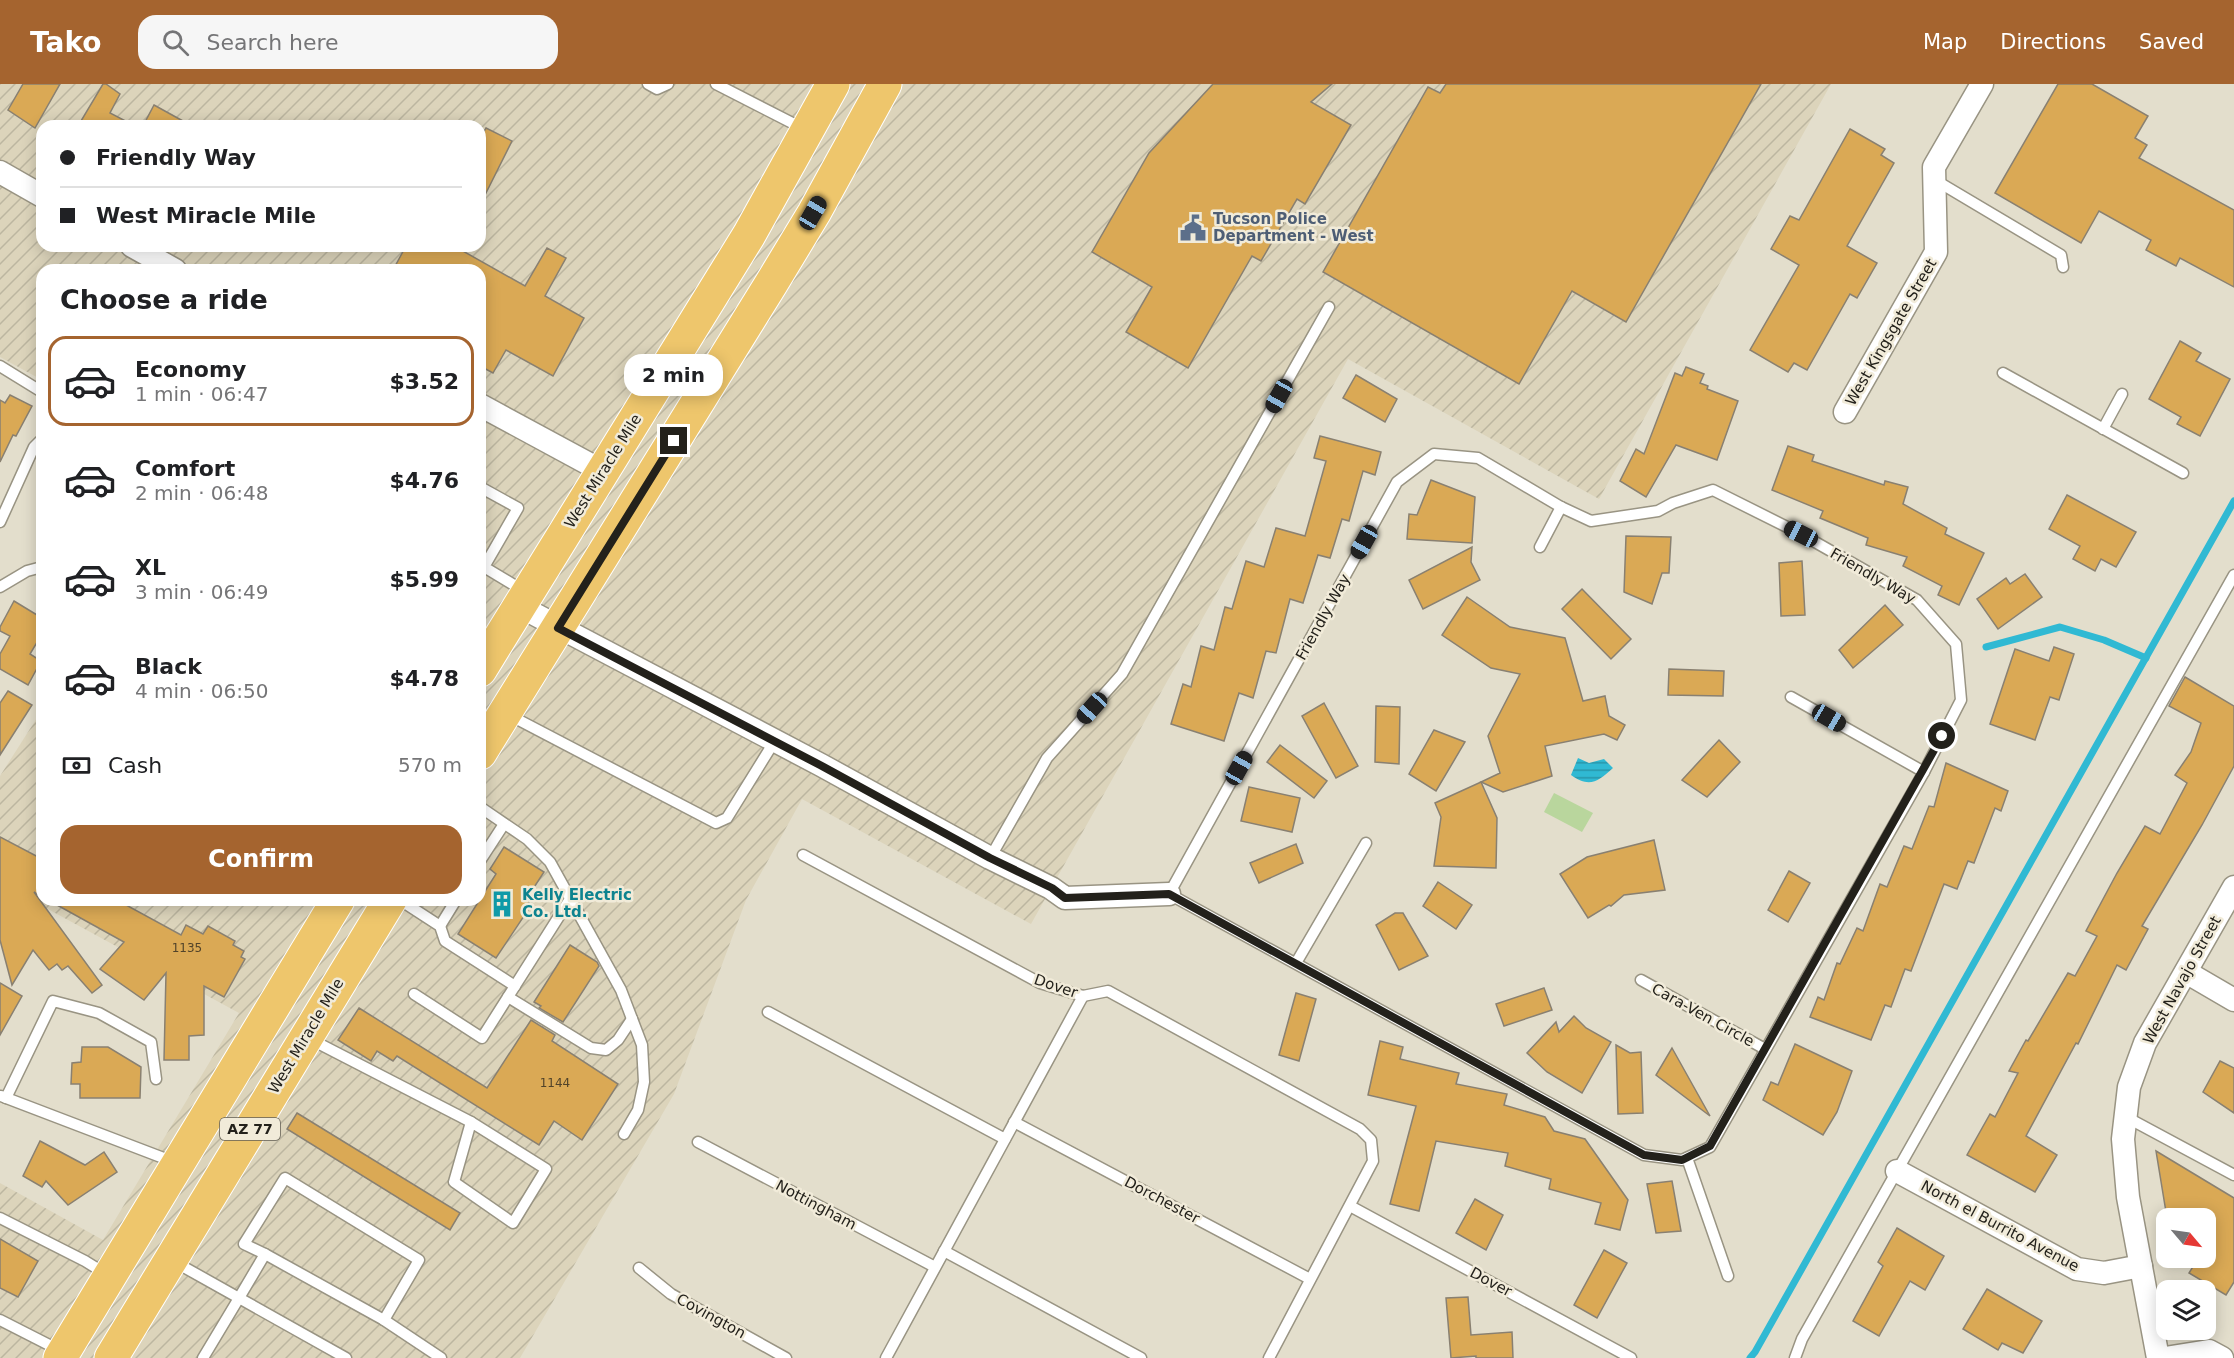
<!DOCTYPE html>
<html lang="en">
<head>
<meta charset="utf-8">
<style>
  body { margin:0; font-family:"DejaVu Sans",sans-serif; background:#f6f6f6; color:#202124; height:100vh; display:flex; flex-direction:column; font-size:22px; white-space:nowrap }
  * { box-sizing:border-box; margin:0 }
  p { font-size:20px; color:#757577 }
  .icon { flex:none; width:33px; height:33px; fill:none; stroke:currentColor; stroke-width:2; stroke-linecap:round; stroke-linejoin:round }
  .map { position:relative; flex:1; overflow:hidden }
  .details { position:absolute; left:36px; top:180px; width:450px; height:642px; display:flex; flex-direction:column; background:#fff; border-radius:18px; box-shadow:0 3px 15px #0003 }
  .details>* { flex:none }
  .top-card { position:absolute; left:36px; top:36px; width:450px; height:132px; border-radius:18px; box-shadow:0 3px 15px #0003; display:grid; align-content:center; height:132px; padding:0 24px; background:#fff }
  .needle { width:39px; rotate:119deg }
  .controls { position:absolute; left:2156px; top:1124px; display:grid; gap:12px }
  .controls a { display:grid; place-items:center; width:60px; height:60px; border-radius:12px; background:#fff; box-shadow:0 3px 15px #0003; font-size:30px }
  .end { position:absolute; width:27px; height:27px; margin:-14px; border:8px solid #23211b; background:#fff; box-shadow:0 0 0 3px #fff }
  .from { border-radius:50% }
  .bubble { position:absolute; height:42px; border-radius:18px; background:#fff; box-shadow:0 3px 15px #0003; font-size:20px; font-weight:800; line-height:42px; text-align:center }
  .car { position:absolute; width:18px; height:36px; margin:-18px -9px; border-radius:8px; box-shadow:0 0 4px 2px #0007; background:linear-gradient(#222 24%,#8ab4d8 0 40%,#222 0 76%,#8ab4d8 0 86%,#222 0) }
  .top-card b { display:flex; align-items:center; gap:21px; height:57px; font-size:22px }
  .top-card b+b { border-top:2px solid #e0e0e0 }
  .top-card i { width:15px; height:15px; background:#202124 }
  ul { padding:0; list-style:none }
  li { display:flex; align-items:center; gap:18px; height:90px; margin:0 12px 9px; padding:0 12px; border:3px solid transparent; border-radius:18px }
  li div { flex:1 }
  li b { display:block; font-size:22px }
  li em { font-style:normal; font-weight:800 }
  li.active { border-color:#a5642f }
  li>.icon { width:54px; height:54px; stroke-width:1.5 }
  h2 { padding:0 24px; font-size:27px; line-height:72px }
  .pay { display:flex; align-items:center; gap:15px; height:66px; padding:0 24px; font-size:22px }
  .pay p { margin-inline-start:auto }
  .action { display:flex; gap:12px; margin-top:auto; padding:12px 24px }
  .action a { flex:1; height:69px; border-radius:18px; background:#a5642f; color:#fff; font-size:24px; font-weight:800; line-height:69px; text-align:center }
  header { display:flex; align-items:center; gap:36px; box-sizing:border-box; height:84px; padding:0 30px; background:#a5642f; color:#fff }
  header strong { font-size:28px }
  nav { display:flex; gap:33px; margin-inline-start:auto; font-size:21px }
  .search { width:420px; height:54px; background:#f6f6f6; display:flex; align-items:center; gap:15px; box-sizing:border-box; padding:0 21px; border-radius:18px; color:#757577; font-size:22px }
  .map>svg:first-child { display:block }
  .industrial { fill:url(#industrial-furrows); fill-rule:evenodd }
  .pitch { fill:#b9d69d }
  .water { fill:url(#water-rules) }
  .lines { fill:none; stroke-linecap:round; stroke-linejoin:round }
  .stream { stroke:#30b9d3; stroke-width:7 }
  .building { fill:#daa955; stroke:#898071; stroke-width:1.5 }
  .service-casing { stroke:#999483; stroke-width:13 }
  .minor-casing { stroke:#999483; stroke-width:25 }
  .trunk-casing { stroke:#fff; stroke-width:35 }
  .service { stroke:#fff; stroke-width:10 }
  .minor { stroke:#fff; stroke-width:22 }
  .trunk { stroke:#eec66c; stroke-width:33 }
  .route { stroke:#23211b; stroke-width:8 }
  .labels { text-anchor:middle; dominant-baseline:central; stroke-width:5; stroke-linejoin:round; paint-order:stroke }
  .number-label { font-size:12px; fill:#51432a }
  .shield { fill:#f1ebd9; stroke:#615e54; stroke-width:1.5 }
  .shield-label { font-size:14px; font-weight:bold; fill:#23211b }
  .service-label { font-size:15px; font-weight:bold; fill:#4e5e75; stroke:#f1ebd9; text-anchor:start }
  .street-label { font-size:15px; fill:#23211b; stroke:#f1ebd9 }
  .culture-label { font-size:15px; font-weight:bold; fill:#0d838f; stroke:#f1ebd9; text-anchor:start }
</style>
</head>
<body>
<header>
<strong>Tako</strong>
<div class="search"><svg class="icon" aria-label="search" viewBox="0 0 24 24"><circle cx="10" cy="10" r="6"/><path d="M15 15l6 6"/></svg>Search here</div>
<nav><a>Map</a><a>Directions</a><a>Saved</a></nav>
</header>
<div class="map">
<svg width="2234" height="1274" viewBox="0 0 2234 1274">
  <defs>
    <pattern id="industrial-furrows" width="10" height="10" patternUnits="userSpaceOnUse" patternTransform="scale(1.5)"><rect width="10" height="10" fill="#dcd4bb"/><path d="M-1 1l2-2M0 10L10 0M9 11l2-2" fill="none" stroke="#bcb6a0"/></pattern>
    <pattern id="water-rules" width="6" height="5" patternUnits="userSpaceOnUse" patternTransform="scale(1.5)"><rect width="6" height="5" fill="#30b9d3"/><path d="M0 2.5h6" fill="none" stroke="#2896aa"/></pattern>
  </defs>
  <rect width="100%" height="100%" fill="#e3decc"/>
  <!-- industrial -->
  <path class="industrial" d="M0,0H1831L1599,415L1348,275L1031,840L802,715L746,816L674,1010L520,1274H0V1099L103,1156L239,929L0,799V692L42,626V816H480V186H42V296L0,273ZM42,42H480V162H42Z"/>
  <!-- pitch -->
  <path class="pitch" d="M1554,709L1593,729L1582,748L1544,728Z"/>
  <!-- water -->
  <path class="water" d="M1578,674L1589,679L1604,675L1613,684C1598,698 1589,704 1571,691Z"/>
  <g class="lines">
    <!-- stream -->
    <g class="stream">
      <path d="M1986,563L2060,543L2104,556L2146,574"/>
      <path d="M1750,1274L1755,1268L2234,417"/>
    </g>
  </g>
  <!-- building -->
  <g class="building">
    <path d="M23,0H60L35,44L8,26Z"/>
    <path d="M103,0H106L120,10L110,29L135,42H78Z"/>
    <path d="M1213,0H1332L1311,18L1351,41L1305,120L1297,115L1261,177L1252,172L1188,284L1126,248L1152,203L1092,168L1149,69Z"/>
    <path d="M1446,0H1761L1626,238L1572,207L1519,300L1323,188L1428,3L1440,9Z"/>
    <path d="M2058,0H2092L2148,32L2135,54L2147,61L2139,74L2234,126V203L2180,174L2176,182L2146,166L2151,156L2099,127L2081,159L1995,109Z"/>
    <path d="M154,21L192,42H143Z"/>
    <path d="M486,44L512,57L480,121V55Z"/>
    <path d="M1850,45L1885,65L1881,71L1894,79L1847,162L1877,179L1857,214L1850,210L1807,286L1794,279L1788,288L1750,266L1799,181L1771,165L1790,132L1799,136Z"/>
    <path d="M406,162H454L525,202L547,164L566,174L545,212L584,234L553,292L506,266L493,289L480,282V186H393Z"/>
    <path d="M2180,257L2201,269L2196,277L2230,295L2200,352L2177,340L2181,333L2149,315Z"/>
    <path d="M1686,283L1704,290L1700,299L1708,302L1707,305L1738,317L1717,376L1676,361L1646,413L1620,397L1636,365L1644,370L1675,289L1682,292Z"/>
    <path d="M1356,291L1397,315L1385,338L1343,314Z"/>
    <path d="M10,311L32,322L16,352L13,351L0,378V316L5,319Z"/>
    <path d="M1320,352L1381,368L1375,391L1363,387L1349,437L1342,435L1330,474L1318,471L1303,519L1290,515L1276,569L1266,567L1253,614L1239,609L1224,657L1171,640L1183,600L1191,603L1201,562L1214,566L1225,523L1232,525L1246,477L1264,483L1276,444L1305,452L1326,377L1314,374Z"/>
    <path d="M1788,362L1814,371L1812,377L1884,401L1885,397L1908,403L1903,420L1947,444L1945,450L1984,469L1959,521L1938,511L1942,502L1903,482L1907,473L1866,461L1868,454L1820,434L1823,427L1772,406Z"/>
    <path d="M1431,396L1475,413L1472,459L1407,455L1409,430L1417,431Z"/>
    <path d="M2067,411L2136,448L2116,483L2101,475L2095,487L2073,475L2080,462L2049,445Z"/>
    <path d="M1626,452L1671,453L1669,489H1662L1652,520L1624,508Z"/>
    <path d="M1472,463L1471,478L1480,496L1423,525L1409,496Z"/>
    <path d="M1802,477L1805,531L1781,532L1779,479Z"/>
    <path d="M2025,490L2042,513L1998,545L1977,515L2006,494L2010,500Z"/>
    <path d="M1582,505L1631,555L1611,575L1562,525Z"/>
    <path d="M1467,513L1510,543L1565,554L1583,617L1605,612L1609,632L1625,641L1617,656L1604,650L1545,662L1552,692L1503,708L1481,698L1500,689L1488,652L1520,590L1491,584L1442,551Z"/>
    <path d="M14,517L42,534V550L30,570L41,577L28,601L0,585V570L10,552L0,547V543Z"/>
    <path d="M1885,521L1903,541L1853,584L1839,566Z"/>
    <path d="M2054,563L2074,570L2059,616L2050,613L2035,656L1990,640L2015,565L2049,577Z"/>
    <path d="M1669,585L1724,587L1723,612L1668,611Z"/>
    <path d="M2185,593L2234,622V682L2202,741L2142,842L2148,845L2126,886L2117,881L2078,960L2076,959L2026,1052L2057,1071L2035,1108L1967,1071L1990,1030L1995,1033L2018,989L2009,987L2026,956L2028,957L2068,889L2075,892L2097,852L2086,847L2117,789L2145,742L2160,750L2187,699L2175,691L2191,668L2201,639L2169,622Z"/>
    <path d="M8,607L32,621L0,671V619Z"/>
    <path d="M1324,619L1358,682L1336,694L1302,632Z"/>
    <path d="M1376,622L1400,623L1399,680L1375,678Z"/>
    <path d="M1434,646L1465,658L1436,707L1409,690Z"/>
    <path d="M1719,656L1740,678L1707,713L1682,696Z"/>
    <path d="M1280,661L1327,697L1314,714L1267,678Z"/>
    <path d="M1946,679L2008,707L2001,727L1995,724L1974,779L1968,777L1957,805L1944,800L1911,887L1905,885L1891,923L1885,921L1871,956L1810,933L1818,913L1824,916L1837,879L1840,880L1857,844L1863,847L1880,800L1887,803L1904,762L1912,765L1929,722L1934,723Z"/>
    <path d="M1481,698L1497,734L1496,784L1434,782L1441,733L1435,719Z"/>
    <path d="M1249,703L1300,714L1292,748L1241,737Z"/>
    <path d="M0,753L42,775V813L34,808L102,901L92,909L68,882L62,886L57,880L49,886L33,866L12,901L0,856Z"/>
    <path d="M1654,756L1665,806L1624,811L1611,822L1609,821L1588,834L1560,790L1587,773Z"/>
    <path d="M1296,760L1303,779L1259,799L1250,779Z"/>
    <path d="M504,763L544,788L529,811L532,814L525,824L528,826L496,874L458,850L496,790L490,785Z"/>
    <path d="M1789,787L1810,799L1788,838L1768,826Z"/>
    <path d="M1438,798L1472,821L1456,845L1423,822Z"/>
    <path d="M48,816H117L181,851L186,841L203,850L208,842L235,857L233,861L244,867L241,873L245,875L224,913L204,902V951L189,952V976H164L166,889L144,916L100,885L124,858Z"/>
    <path d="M1395,829H1403L1428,872L1399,886L1376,841Z"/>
    <path d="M570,861L597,878L599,882L563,938L539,924L541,922L534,918Z"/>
    <path d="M0,899L22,912L0,951Z"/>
    <path d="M1544,904L1552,926L1504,942L1496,920Z"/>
    <path d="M1296,909L1316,915L1299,977L1279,971Z"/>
    <path d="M359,924L487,1004L531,936L555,951L552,957L618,1000L582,1056L554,1037L539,1061L397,972L393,977L377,967L371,977L338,956Z"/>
    <path d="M1574,932L1586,944L1611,958L1582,1009L1547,988L1527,969L1556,938L1559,948Z"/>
    <path d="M1380,957L1403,963L1400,975L1459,989L1456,1000L1507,1010L1504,1021L1545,1033L1554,1047L1585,1055L1628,1116L1620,1146L1595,1140L1601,1119L1549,1105L1551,1095L1505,1082L1508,1069L1436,1057L1419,1127L1390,1120L1416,1022L1368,1011Z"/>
    <path d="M1795,960L1852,987L1837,1028L1823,1051L1763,1016L1771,998L1778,1001Z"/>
    <path d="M1616,961L1630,969L1641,968L1643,1029L1618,1030Z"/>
    <path d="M82,963H108L141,983L140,1014H80V1000H71L72,979L81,978Z"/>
    <path d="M1672,964L1710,1032L1656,991Z"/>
    <path d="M2220,977L2234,984V1029L2203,1008Z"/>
    <path d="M297,1029L460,1129L450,1146L287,1045Z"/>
    <path d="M40,1057L85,1081L104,1068L117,1088L68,1121L46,1097L42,1103L23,1092Z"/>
    <path d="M2156,1067L2234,1114V1198L2226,1211L2189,1189L2199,1173H2205V1134H2167Z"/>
    <path d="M1672,1097L1681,1147L1656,1149L1647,1100Z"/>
    <path d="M1475,1115L1503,1131L1486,1166L1456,1149Z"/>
    <path d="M1897,1144L1944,1172L1925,1206L1910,1197L1879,1252L1853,1237L1883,1182L1878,1178Z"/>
    <path d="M0,1155L38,1177L18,1213L0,1204Z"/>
    <path d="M1604,1166L1627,1179L1597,1234L1574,1221Z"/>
    <path d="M1987,1205L2042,1237L2023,1269L2002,1259L1998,1266L1963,1245Z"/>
    <path d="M1468,1213L1471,1251L1512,1248L1513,1274H1476V1272L1451,1274L1446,1214Z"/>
  </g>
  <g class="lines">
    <!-- service casing -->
    <g class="service-casing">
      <g id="service">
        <path d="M648,0L657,5L668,0"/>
        <path d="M716,0L804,45"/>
        <path d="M1935,96L2061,171L2063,183"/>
        <path d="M0,282L42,308"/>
        <path d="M2003,289L2183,389"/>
        <path d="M2103,345L2122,310"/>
        <path d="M1434,370L1478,374L1561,423L1591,437L1658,427L1673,419L1713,406L1801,450L1917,516L1956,560L1961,616L1924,688L1710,1063L1682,1076L1644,1071L1169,810L1397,398Z"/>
        <path d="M480,403L518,424L484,483L524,507"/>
        <path d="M0,438L34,363L42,355"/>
        <path d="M1540,463L1561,423"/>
        <path d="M0,503L27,487L42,483"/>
        <path d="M1791,613L1924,688"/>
        <path d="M509,631L716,739L727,734L774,658"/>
        <path d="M480,723L527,755L550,778L621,906L642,961L644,998L638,1026L624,1050"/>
        <path d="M803,771L1040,899L1083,912L1108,907L1360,1045L1371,1056L1373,1077L1269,1274"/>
        <path d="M990,774L1047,674L1122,590L1329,223"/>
        <path d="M480,777L504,740"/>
        <path d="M400,816L440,842L445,857L515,902"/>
        <path d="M440,842L456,816"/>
        <path d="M1296,879L1366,759"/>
        <path d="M1641,896L1765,965"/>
        <path d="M414,910L482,954L570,815"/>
        <path d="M508,913L591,964L606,966L618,956L632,935"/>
        <path d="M768,928L1005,1055"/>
        <path d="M308,954L471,1038"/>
        <path d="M1,1012L174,1078"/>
        <path d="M6,1014L53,917L99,929L151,958L156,995"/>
        <path d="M2126,1033L2234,1091"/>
        <path d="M471,1038L546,1085L513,1139L454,1098Z"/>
        <path d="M1014,1038L1310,1195"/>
        <path d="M698,1058L935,1183"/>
        <path d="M1687,1074L1728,1192"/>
        <path d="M1350,1122L1631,1274"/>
        <path d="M0,1134L85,1177L106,1190"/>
        <path d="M944,1167L1141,1274"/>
        <path d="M265,1170L384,1236"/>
        <path d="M173,1177L239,1214L265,1170L244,1160L285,1094L419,1176L384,1236L441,1274"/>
        <path d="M639,1184L671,1210L786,1274"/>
        <path d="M0,1236L61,1267"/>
        <path d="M203,1274L239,1214L346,1274"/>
        <path d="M886,1274L1083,912"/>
        <path d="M1795,1274L1802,1255L2234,491"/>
      </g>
    </g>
    <!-- minor casing -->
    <g class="minor-casing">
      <g id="minor">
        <path d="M0,88L42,112"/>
        <path d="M132,162L175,186"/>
        <path d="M480,321L602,387"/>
        <path d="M1845,328L1936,168L1934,83L1982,0"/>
        <path d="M519,522L821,681L990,774L1051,804L1065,814L1169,810"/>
        <path d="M2186,888L2234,916"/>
        <path d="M1897,1087L2077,1185L2104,1189L2141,1182"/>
        <path d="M2158,1274L2128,1113L2123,1055L2129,1003L2145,959L2234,803"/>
        <path d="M2165,1274L2209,1267L2222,1274"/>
      </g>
    </g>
    <!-- trunk casing -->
    <g class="trunk-casing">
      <g id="trunk">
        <path d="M480,586L749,151L833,0"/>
        <path d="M480,669L771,200L814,129L885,0"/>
        <path d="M60,1274L338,816"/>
        <path d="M111,1274L390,816"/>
      </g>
    </g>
    <!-- service -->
    <use href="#service" class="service"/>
    <!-- minor -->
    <use href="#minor" class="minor"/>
    <!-- trunk -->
    <use href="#trunk" class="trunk"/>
  </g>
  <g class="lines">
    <!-- route -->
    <path class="route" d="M674,357L558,544L820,681L990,774L1052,804L1065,814L1169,810L1644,1071L1682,1076L1710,1062L1942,652"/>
  </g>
  <!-- icons -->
  <defs>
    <g id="civic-bare" transform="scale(2.07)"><path d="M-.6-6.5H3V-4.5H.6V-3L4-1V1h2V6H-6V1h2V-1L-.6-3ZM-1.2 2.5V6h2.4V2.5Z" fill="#5c6f8a" stroke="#f1ebd9" stroke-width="2.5" paint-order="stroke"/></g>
    <g id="building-bare" transform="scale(2.07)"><path d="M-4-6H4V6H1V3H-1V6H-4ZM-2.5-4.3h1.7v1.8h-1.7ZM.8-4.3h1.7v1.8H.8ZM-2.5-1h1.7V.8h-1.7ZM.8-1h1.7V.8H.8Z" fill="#0f9aa8" stroke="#f1ebd9" stroke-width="2.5" paint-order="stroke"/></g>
  </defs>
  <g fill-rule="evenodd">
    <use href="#civic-bare" x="1193" y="144"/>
    <use href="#building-bare" x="502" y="820"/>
  </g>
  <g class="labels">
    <!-- number labels -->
    <g class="number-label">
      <text x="187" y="864">1135</text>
      <text x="555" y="999">1144</text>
    </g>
    <!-- shield labels -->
    <rect class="shield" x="220" y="1034" width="60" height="22" rx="4.5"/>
    <g class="shield-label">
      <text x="250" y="1045">AZ 77</text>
    </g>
    <!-- service labels -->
    <g class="service-label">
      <text x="1213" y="135">Tucson Police<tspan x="1213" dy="17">Department - West</tspan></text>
    </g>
    <!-- street labels -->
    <g class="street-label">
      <text transform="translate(1891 248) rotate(-60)">West Kingsgate Street</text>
      <text transform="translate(603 387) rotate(-58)">West Miracle Mile</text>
      <text transform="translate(1873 492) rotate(30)">Friendly Way</text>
      <text transform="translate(1323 533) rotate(-61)">Friendly Way</text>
      <text transform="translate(2182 896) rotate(-61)">West Navajo Street</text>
      <text transform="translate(1056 902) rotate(19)">Dover</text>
      <text transform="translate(1703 931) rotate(29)">Cara-Ven Circle</text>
      <text transform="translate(306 952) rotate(-59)">West Miracle Mile</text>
      <text transform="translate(1162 1116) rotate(28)">Dorchester</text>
      <text transform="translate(816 1121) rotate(28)">Nottingham</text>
      <text transform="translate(2000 1142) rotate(28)">North el Burrito Avenue</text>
      <text transform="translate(1491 1198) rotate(28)">Dover</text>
      <text transform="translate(711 1232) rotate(29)">Covington</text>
    </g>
    <!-- culture labels -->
    <g class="culture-label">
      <text x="522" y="811">Kelly Electric<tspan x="522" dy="17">Co. Ltd.</tspan></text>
    </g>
  </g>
</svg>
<div class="controls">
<a><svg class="needle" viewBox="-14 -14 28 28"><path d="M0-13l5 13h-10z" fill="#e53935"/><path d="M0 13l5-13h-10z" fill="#757577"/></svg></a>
<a><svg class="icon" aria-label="layers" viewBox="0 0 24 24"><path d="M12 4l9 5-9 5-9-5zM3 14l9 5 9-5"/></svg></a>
</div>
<i class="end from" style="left:1942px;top:652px"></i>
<i class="end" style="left:674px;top:357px"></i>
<div class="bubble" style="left:624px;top:270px;width:99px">2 min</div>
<i class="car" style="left:813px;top:129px;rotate:30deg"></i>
<i class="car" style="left:1279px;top:312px;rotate:209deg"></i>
<i class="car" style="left:1801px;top:450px;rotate:297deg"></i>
<i class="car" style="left:1364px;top:458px;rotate:209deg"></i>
<i class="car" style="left:1092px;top:624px;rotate:222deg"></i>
<i class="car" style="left:1829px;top:634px;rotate:120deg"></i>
<i class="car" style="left:1239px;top:684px;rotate:29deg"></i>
<div class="top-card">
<b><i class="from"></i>Friendly Way</b>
<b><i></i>West Miracle Mile</b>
</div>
<section class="details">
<h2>Choose a ride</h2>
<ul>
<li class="active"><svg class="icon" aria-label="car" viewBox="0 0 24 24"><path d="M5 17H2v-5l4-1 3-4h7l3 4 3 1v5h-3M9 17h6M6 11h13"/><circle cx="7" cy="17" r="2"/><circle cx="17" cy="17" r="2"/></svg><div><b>Economy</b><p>1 min · 06:47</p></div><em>$3.52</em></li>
<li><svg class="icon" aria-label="car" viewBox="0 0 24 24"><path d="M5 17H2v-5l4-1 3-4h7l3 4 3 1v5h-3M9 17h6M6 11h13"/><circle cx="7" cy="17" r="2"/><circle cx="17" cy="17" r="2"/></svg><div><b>Comfort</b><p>2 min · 06:48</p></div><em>$4.76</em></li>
<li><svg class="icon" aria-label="car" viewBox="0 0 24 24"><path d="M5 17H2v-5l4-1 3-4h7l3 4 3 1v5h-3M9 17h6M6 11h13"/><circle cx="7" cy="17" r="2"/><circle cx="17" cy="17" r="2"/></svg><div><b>XL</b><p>3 min · 06:49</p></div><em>$5.99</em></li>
<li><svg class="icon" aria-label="car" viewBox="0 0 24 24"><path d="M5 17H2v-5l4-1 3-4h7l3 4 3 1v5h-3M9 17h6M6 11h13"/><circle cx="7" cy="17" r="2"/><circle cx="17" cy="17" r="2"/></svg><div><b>Black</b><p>4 min · 06:50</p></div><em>$4.78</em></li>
</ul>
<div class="pay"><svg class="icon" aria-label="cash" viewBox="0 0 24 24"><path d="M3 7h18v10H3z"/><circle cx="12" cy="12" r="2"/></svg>Cash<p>570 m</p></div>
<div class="action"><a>Confirm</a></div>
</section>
</div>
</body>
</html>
